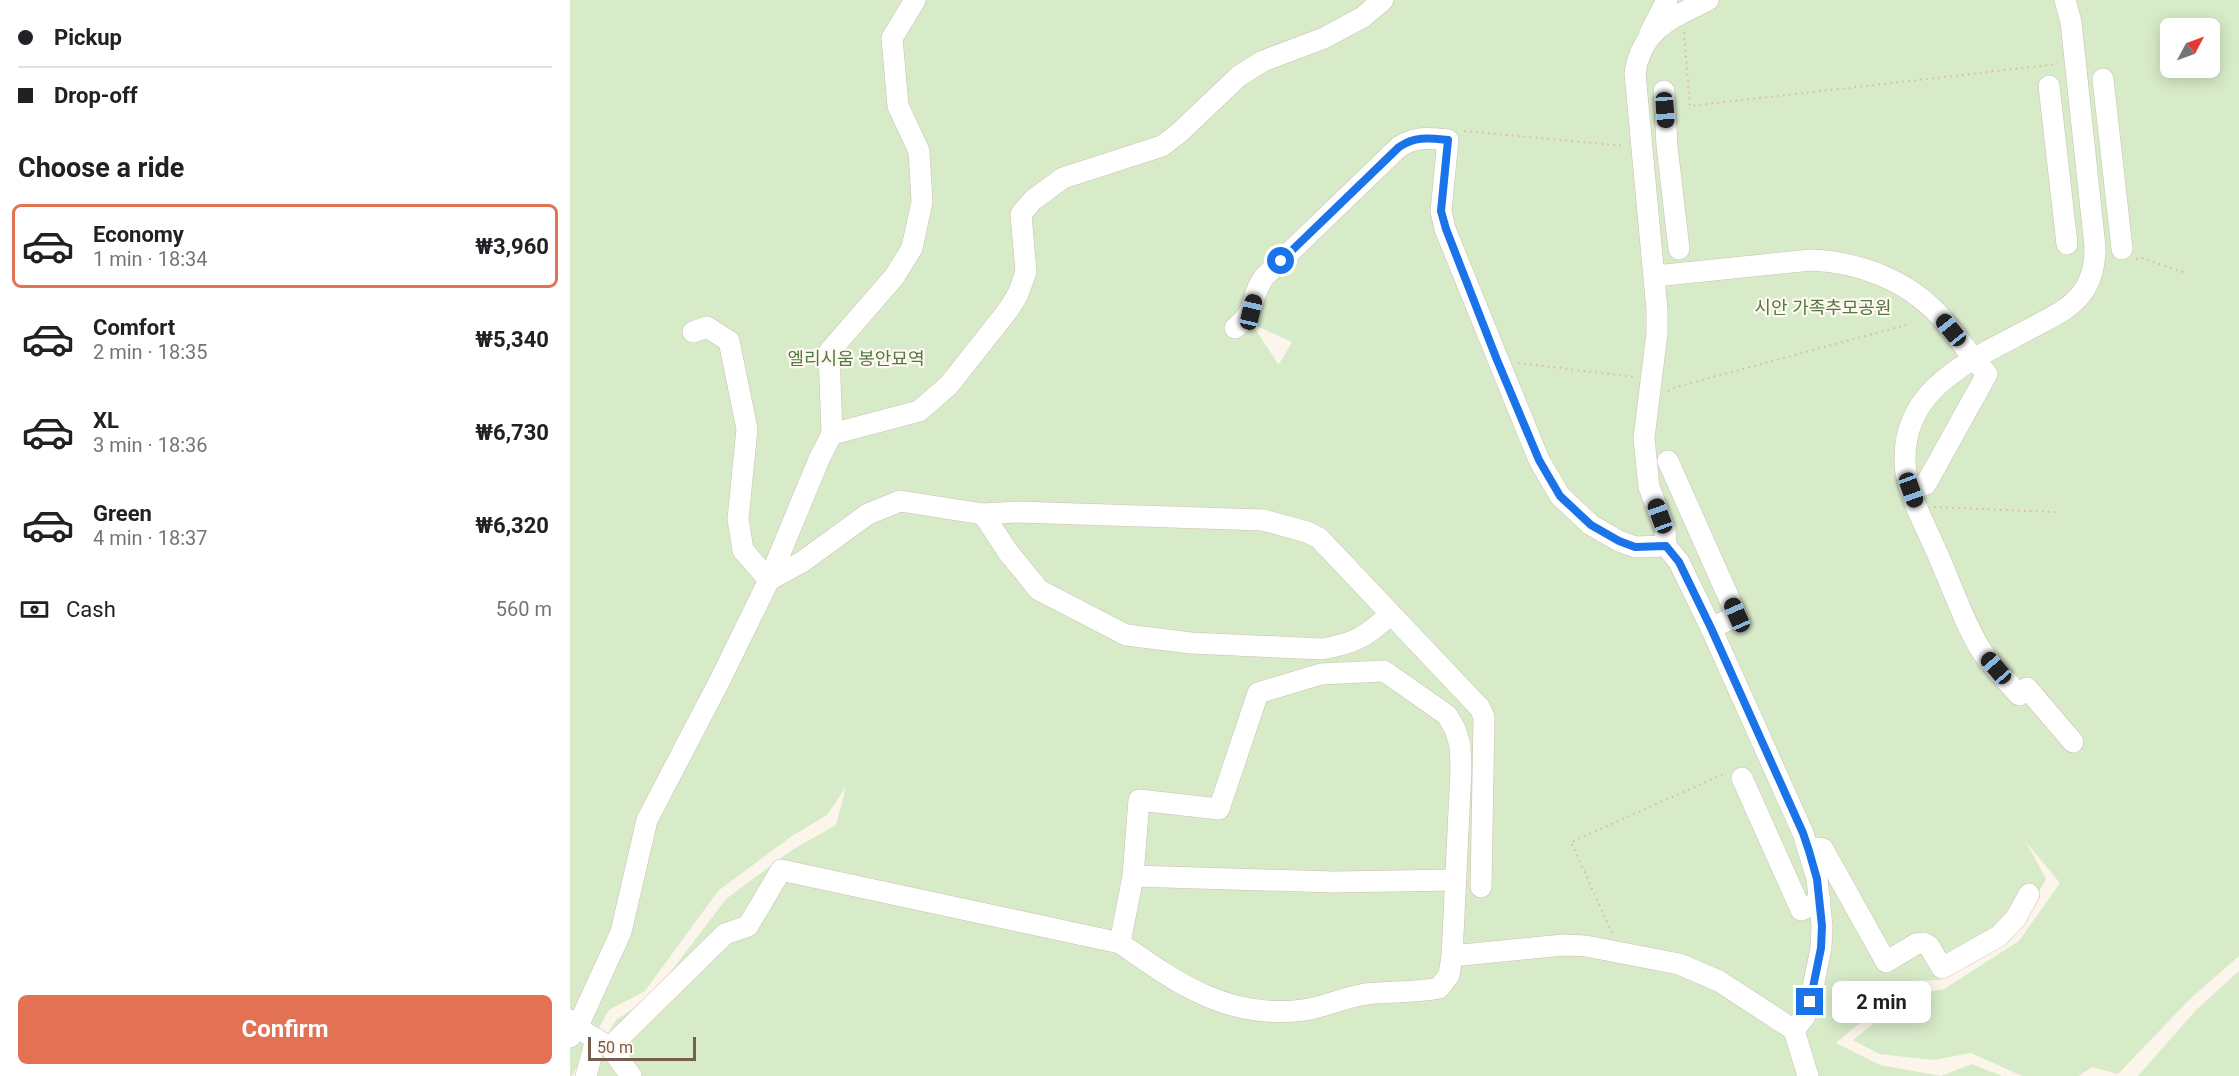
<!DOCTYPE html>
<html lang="en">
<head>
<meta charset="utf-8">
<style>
  body { margin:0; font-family:Roboto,"Noto Sans KR",sans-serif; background:#f6f6f6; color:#202124; height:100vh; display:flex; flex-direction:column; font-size:22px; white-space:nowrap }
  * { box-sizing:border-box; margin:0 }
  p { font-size:20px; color:#757577 }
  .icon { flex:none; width:33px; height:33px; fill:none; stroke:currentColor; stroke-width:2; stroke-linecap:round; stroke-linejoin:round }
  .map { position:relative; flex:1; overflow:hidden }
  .drawer { display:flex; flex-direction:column; background:#fff; width:570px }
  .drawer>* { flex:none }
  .guide { display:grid; align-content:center; height:132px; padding:0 18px; background:#fff }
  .needle { width:39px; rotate:49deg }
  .buttons { position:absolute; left:1590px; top:18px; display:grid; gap:12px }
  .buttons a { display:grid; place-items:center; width:60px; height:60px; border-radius:9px; background:#fff; box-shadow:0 3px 15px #0003; font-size:30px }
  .scale { position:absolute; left:18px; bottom:15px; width:108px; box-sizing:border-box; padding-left:6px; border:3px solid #785c4d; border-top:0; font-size:16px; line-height:21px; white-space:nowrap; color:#785c4d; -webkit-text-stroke:4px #fff9f2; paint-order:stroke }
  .end { position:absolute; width:27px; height:27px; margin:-14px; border:8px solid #1a73e8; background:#fff; box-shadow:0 0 0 3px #fff }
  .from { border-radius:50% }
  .bubble { position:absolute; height:42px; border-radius:9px; background:#fff; box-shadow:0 3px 15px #0003; font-size:20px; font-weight:700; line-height:42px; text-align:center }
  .car { position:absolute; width:18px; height:36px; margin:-18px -9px; border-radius:8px; box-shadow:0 0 4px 2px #0007; background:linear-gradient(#222 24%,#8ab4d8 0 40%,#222 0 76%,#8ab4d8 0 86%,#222 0) }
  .guide b { display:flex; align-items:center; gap:21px; height:57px; font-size:22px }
  .guide b+b { border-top:2px solid #e0e0e0 }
  .guide i { width:15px; height:15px; background:#202124 }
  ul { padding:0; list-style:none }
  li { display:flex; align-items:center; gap:18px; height:84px; margin:0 12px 9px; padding:0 6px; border:3px solid transparent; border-radius:9px }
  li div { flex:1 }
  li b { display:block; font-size:22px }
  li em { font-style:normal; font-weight:700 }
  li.active { border-color:#e37153 }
  li>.icon { width:54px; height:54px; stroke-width:1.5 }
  h2 { padding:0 18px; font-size:27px; line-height:72px }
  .pay { display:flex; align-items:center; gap:15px; height:66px; padding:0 18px; font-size:22px }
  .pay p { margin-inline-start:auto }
  .action { display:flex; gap:12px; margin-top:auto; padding:12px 18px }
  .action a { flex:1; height:69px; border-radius:9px; background:#e37153; color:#fff; font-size:24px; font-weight:700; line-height:69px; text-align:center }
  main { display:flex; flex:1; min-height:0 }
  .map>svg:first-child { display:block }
  .green { fill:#d7ebc9; fill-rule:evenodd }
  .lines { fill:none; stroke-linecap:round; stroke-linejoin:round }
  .minor-casing { stroke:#cfbeb0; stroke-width:22 }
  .path { stroke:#d7b8a5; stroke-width:2; stroke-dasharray:1.5 4.5; stroke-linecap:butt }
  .minor { stroke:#fff; stroke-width:21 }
  .route { stroke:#1a73e8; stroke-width:8 }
  .labels { text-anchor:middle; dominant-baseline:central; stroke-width:4.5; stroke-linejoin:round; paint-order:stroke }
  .park-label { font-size:18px; fill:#527842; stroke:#fff9f2 }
</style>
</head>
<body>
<main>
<section class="drawer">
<div class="guide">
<b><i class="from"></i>Pickup</b>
<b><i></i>Drop-off</b>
</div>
<h2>Choose a ride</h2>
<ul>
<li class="active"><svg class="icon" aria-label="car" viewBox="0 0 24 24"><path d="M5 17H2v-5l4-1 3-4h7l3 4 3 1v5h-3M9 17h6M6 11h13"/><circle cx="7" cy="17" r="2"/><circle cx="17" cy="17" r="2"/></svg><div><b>Economy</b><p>1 min · 18:34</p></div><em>₩3,960</em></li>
<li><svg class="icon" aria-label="car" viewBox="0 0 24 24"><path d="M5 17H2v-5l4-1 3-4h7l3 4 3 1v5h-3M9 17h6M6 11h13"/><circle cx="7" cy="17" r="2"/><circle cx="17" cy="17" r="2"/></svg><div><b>Comfort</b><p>2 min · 18:35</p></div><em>₩5,340</em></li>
<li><svg class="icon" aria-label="car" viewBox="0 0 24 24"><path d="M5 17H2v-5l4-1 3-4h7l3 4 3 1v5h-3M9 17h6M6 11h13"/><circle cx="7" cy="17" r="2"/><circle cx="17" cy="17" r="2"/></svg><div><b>XL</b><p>3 min · 18:36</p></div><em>₩6,730</em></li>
<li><svg class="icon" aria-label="car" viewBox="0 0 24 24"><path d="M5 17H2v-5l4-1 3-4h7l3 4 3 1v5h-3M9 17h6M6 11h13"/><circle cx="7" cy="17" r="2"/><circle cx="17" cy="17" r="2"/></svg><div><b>Green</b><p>4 min · 18:37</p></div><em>₩6,320</em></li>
</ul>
<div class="pay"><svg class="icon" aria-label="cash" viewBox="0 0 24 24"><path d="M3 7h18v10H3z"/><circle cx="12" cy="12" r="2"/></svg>Cash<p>560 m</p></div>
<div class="action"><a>Confirm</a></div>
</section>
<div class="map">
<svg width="1669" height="1076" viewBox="0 0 1669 1076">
  <rect width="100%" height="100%" fill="#fcf5eb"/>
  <!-- green -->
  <g class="green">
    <path d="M0,0H1669V956L1620,999L1548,1074L1522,1067L1509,1076H1452L1401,1053L1364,1060L1309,1054L1283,1040L1320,1010L1346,994L1374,989L1449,941L1490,883L1456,842L1476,879L1444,936L1370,980L1345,981L1316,1001L1266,1043L1310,1065L1371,1076L1402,1064L1432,1076H13L46,1020L83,995L156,899L222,850L266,825L276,787L257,815L222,836L148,891L75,991L39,1010L2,1076H0ZM1600,28H1640V68H1600ZM682,324L722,342L709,364H708Z"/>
    <path d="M1669,971V1076H1568L1626,1010Z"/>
  </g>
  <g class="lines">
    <!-- minor casing -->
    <g class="minor-casing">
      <g id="minor">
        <path d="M1138,0C1101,19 1072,28 1065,73L1087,310V333L1074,438L1079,487L1095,529L1096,546L1109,562L1141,628L1233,833L1247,879L1252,926L1251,948L1240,1002L1235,1016L1224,1030"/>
        <path d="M1495,0L1501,22L1525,247C1525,261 1523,275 1516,287C1505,306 1486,315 1467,325C1405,359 1325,387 1336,473C1340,498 1354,523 1364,546C1379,578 1394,624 1413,653C1423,668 1437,681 1449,695L1457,688L1503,742"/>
        <path d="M1080,33L1097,0"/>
        <path d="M1533,79L1552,249"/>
        <path d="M1479,86L1497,244"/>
        <path d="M1094,91L1097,146L1109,249"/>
        <path d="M1085,276L1241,260C1289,262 1337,280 1370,316C1386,335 1400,355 1417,374L1356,484L1341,490"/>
        <path d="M665,328C688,310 679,298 694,277L829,147C845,136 859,138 878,140L871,211L875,229L969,460L990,496L1021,525L1049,541L1065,547L1096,546"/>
        <path d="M123,332L137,327L159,341L177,429L168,519L173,550L199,580L232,562L298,514L330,501L413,514L447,512L693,520L737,532L749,538L910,708L914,717L911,887"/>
        <path d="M262,434L259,352L324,277L342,248L352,202L349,151L328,106L322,38L345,0"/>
        <path d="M1098,461L1167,616L1141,628"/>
        <path d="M413,514L438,552L469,590L556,635L621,643L752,649C786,643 795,637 820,615"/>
        <path d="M1172,778L1231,910L1250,901"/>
        <path d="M1239,851L1248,848L1253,849L1316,962L1346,944L1354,943L1359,946L1372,968L1429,936L1446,918L1459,894"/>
        <path d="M563,876L764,882L886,880"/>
        <path d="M882,956L993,945L1016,946L1109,964L1149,981L1224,1030L1238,1076"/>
        <path d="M0,1020L7,1028L40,1047L61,1076"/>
        <path d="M0,1037L7,1028L51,932L77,820L149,682L199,580L250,457L262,434L349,411L379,385L439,309L448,294L456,272L451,214L463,200L493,178L592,146L609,133L669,76L693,61L754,38L793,17L813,0"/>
        <path d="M40,1047L155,934L178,926L211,870L550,943L563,876L569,800L649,809L688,693L751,674L814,671L877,715L885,729L890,745L891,769L882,956L879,975L869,988C845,993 820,991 796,994C775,997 755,1007 734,1010C659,1020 608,984 550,943"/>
        <path d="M16,1076L26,1039"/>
      </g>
    </g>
    <!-- path -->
    <g class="path">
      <path d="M1114,32L1120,106L1488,64"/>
      <path d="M894,131L1055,146"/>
      <path d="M1566,259L1572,258L1616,273"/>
      <path d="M948,363L1064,377"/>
      <path d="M1098,391L1106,387L1336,325"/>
      <path d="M1364,507L1485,512"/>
      <path d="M1042,933L1001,842L1156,773"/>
    </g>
    <!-- minor -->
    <use href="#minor" class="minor"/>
  </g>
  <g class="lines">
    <!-- route -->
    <path class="route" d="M711,261L829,147C845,136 859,138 878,140L871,211L876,229L927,360L969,460L990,496L1021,525L1049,541L1065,547L1096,546L1109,562L1141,628L1233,833L1239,851L1247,879L1252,926L1251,948L1240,1002"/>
  </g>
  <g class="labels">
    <!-- park labels -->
    <g class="park-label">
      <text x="1253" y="307">시안 가족추모공원</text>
      <text x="286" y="358">엘리시움 봉안묘역</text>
    </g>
  </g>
</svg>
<div class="buttons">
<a><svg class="needle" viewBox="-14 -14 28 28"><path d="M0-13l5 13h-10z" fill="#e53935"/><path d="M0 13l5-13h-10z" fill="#757577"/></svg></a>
</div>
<div class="scale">50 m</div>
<i class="end from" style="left:711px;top:261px"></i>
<i class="end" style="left:1240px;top:1002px"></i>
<div class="bubble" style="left:1262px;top:981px;width:99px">2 min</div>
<i class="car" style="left:1095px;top:110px;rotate:176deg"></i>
<i class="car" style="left:681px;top:312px;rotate:13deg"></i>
<i class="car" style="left:1381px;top:330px;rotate:321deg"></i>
<i class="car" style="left:1341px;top:490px;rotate:160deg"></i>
<i class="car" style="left:1090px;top:516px;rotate:340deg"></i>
<i class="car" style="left:1167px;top:615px;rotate:336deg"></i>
<i class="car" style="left:1426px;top:668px;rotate:319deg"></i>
</div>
</main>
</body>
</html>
